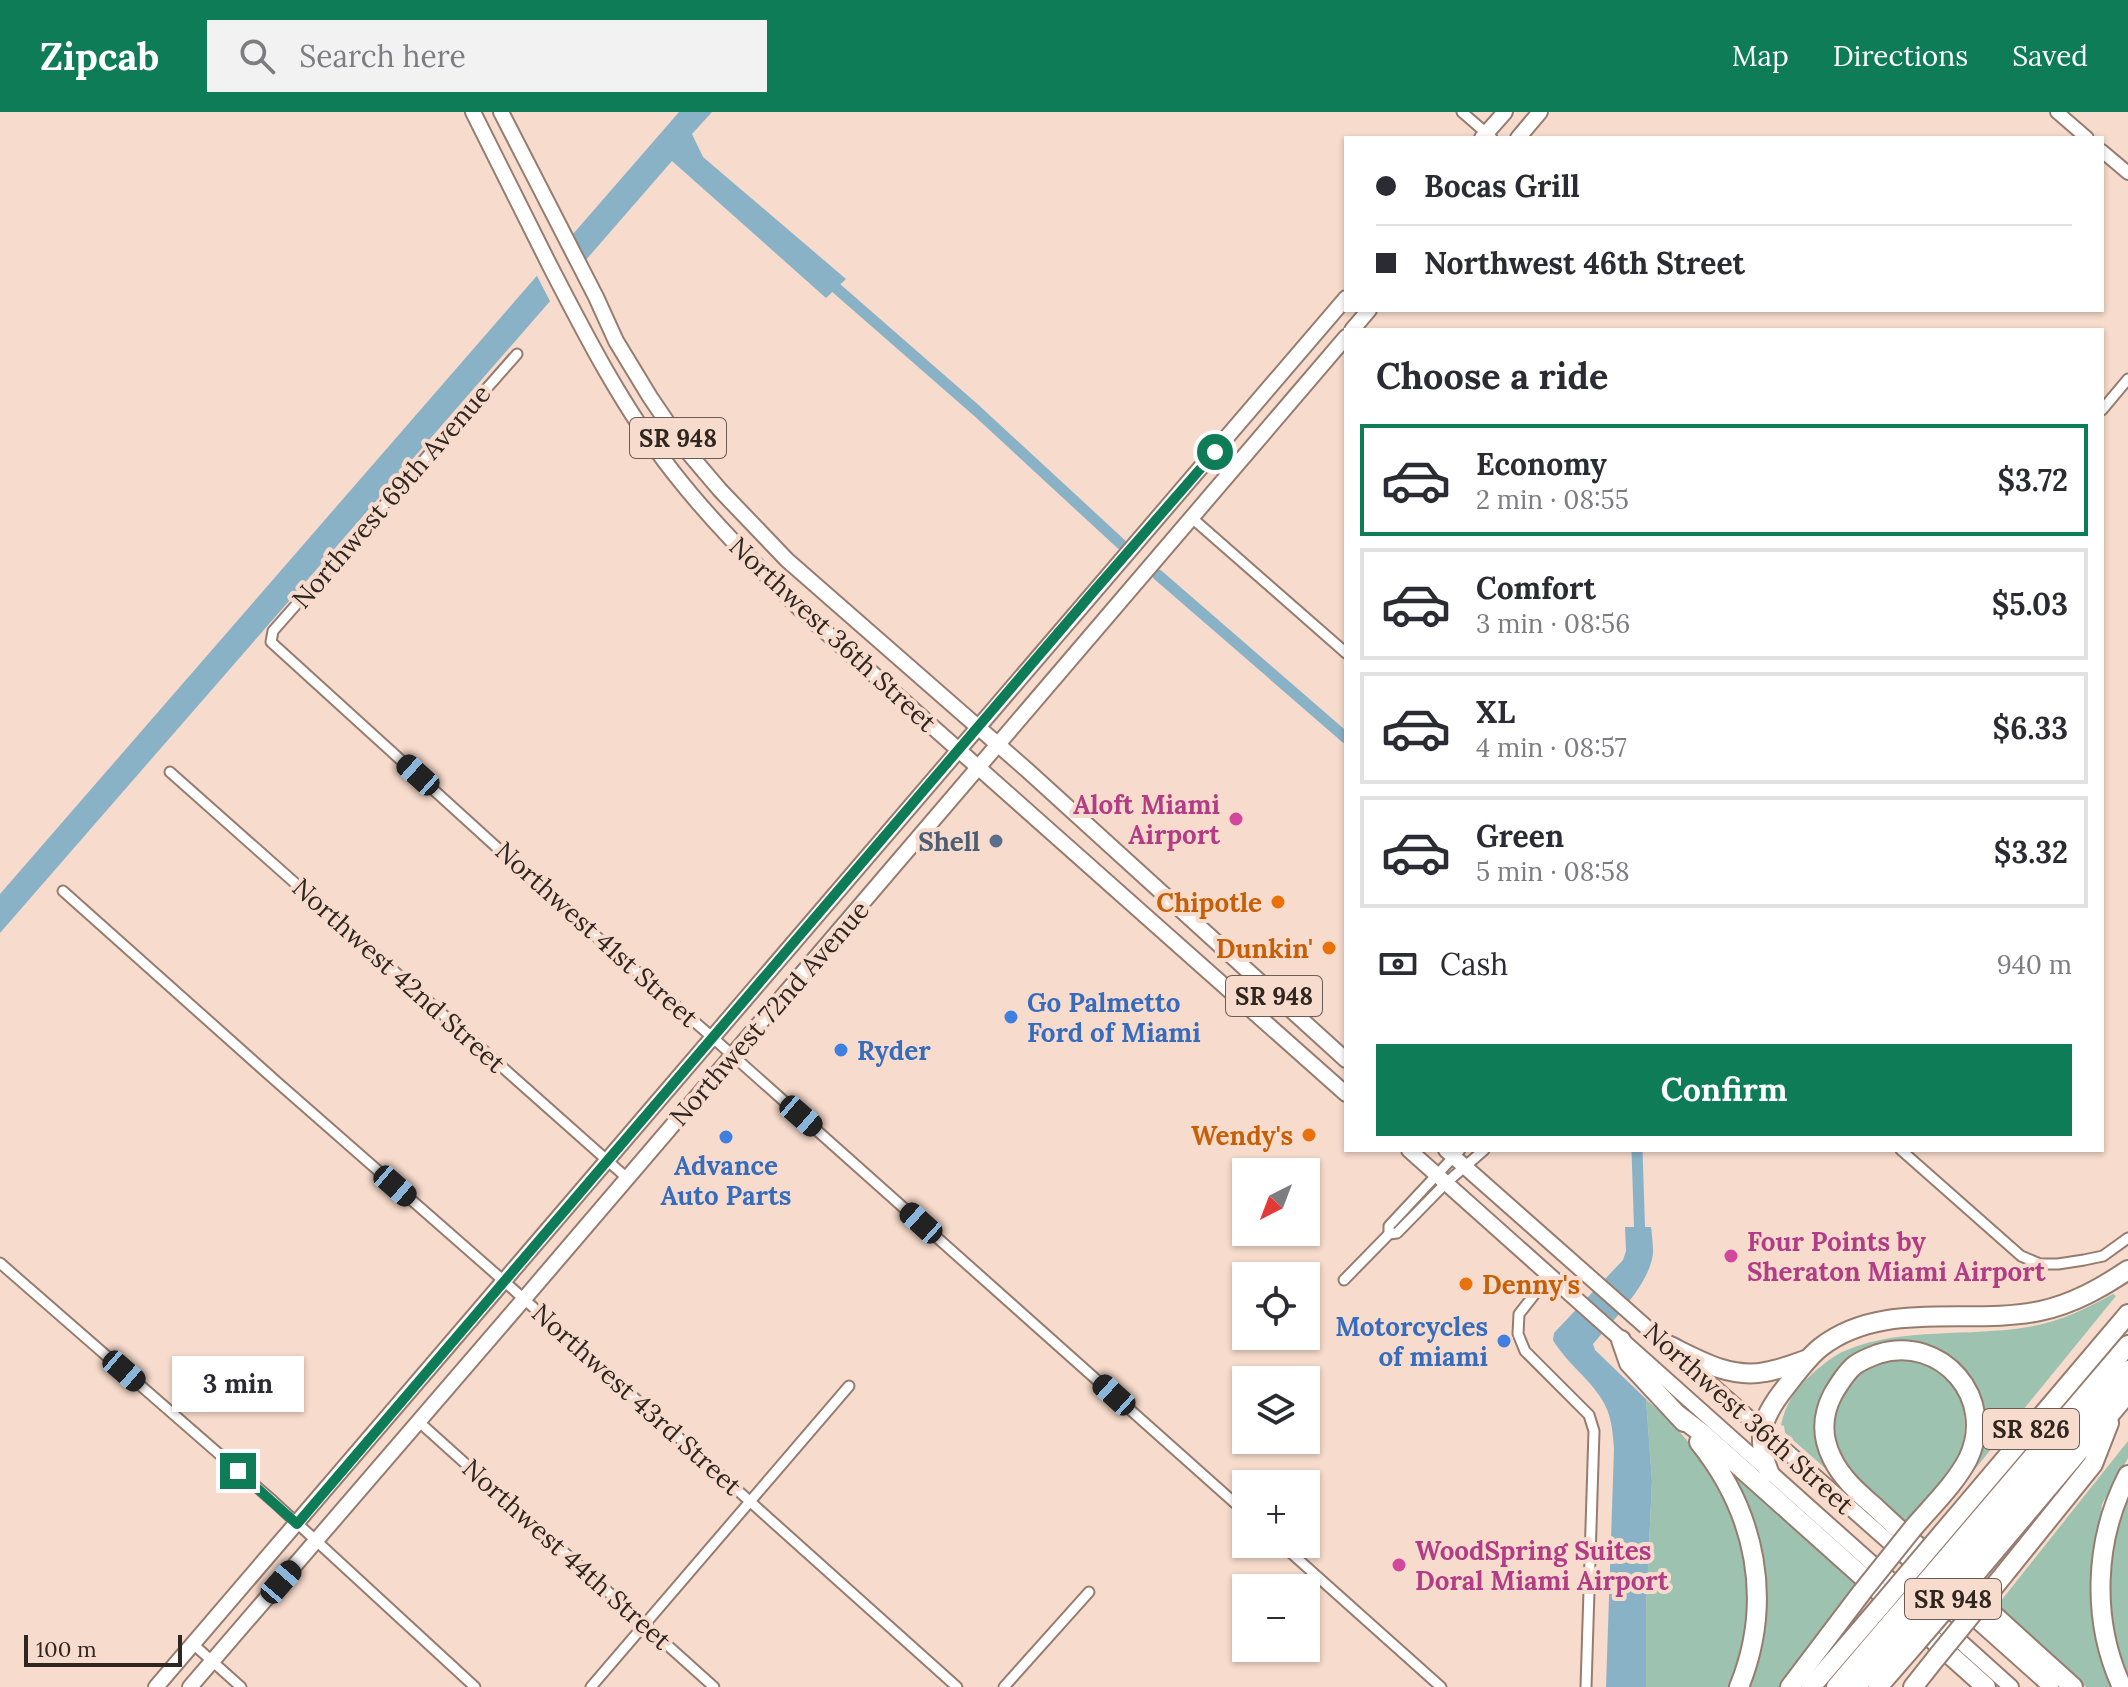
<!DOCTYPE html>
<html lang="en">
<head>
<meta charset="utf-8">
<style>
  body { margin:0; font-family:Lora,serif; background:#f2f2f3; color:#2b2b33; height:100vh; display:flex; flex-direction:column; font-size:30px; white-space:nowrap }
  * { box-sizing:border-box; margin:0 }
  p { font-size:26px; color:#7c7c81 }
  .icon { flex:none; width:44px; height:44px; fill:none; stroke:currentColor; stroke-width:2; stroke-linecap:round; stroke-linejoin:round }
  .map { position:relative; flex:1; overflow:hidden }
  .drawer { position:absolute; left:1344px; top:216px; width:760px; height:824px; display:flex; flex-direction:column; background:#fff; border-radius:0px; box-shadow:0 2px 6px #0004 }
  .drawer>* { flex:none }
  .banner { position:absolute; left:1344px; top:24px; width:760px; height:176px; border-radius:0px; box-shadow:0 2px 6px #0004; display:grid; align-content:center; height:176px; padding:0 32px; background:#fff }
  .needle { width:52px; rotate:222deg }
  .fabs { position:absolute; left:1232px; top:1046px; display:grid; gap:16px }
  .fabs a { display:grid; place-items:center; width:88px; height:88px; border-radius:0px; background:#fff; box-shadow:0 2px 6px #0004; font-size:40px }
  .scale { position:absolute; left:24px; bottom:20px; width:158px; box-sizing:border-box; padding-left:8px; border:4px solid #302620; border-top:0; font-size:22px; line-height:28px; white-space:nowrap; color:#302620; -webkit-text-stroke:6px #f7dbcc; paint-order:stroke }
  .end { position:absolute; width:36px; height:36px; margin:-18px; border:10px solid #0f7c58; background:#fff; box-shadow:0 0 0 4px #fff }
  .from { border-radius:50% }
  .bubble { position:absolute; height:56px; border-radius:0px; background:#fff; box-shadow:0 2px 6px #0004; font-size:26px; font-weight:700; line-height:56px; text-align:center }
  .car { position:absolute; width:24px; height:48px; margin:-24px -12px; border-radius:10px; box-shadow:0 0 6px 2px #0007; background:linear-gradient(#222 24%,#8ab4d8 0 40%,#222 0 76%,#8ab4d8 0 86%,#222 0) }
  .banner b { display:flex; align-items:center; gap:28px; height:76px; font-size:30px }
  .banner b+b { border-top:2px solid #e1e1e2 }
  .banner i { width:20px; height:20px; background:#2b2b33 }
  ul { padding:0; list-style:none }
  li { display:flex; align-items:center; gap:24px; height:112px; margin:0 16px 12px; padding:0 16px; border:4px solid #e1e1e2; border-radius:0px }
  li div { flex:1 }
  li b { display:block; font-size:30px }
  li em { font-style:normal; font-weight:700 }
  li.selected { border-color:#0f7c58 }
  li>.icon { width:72px; height:72px; stroke-width:1.5 }
  h2 { padding:0 32px; font-size:36px; line-height:96px }
  .pay { display:flex; align-items:center; gap:20px; height:88px; padding:0 32px; font-size:30px }
  .pay p { margin-inline-start:auto }
  .action { display:flex; gap:16px; margin-top:auto; padding:16px 32px }
  .action a { flex:1; height:92px; border-radius:0px; background:#0f7c58; color:#fff; font-size:32px; font-weight:700; line-height:92px; text-align:center }
  header { display:flex; align-items:center; gap:48px; box-sizing:border-box; height:112px; padding:0 40px; background:#0f7c58; color:#fff }
  header strong { font-size:38px }
  nav { display:flex; gap:44px; margin-inline-start:auto; font-size:28px }
  .search { width:560px; height:72px; background:#f2f2f3; display:flex; align-items:center; gap:20px; box-sizing:border-box; padding:0 28px; border-radius:0px; color:#7c7c81; font-size:30px }
  .map>svg:first-child { display:block }
  .green { fill:#9dc2b0 }
  .water { fill:#8ab2c7 }
  .pier { fill:#f7dbcc }
  .lines { fill:none; stroke-linecap:round; stroke-linejoin:round }
  .canal { stroke:#8ab2c7; stroke-width:11 }
  .minor-casing { stroke:#967c6f; stroke-width:13 }
  .tertiary-casing { stroke:#967c6f; stroke-width:16 }
  .secondary-casing { stroke:#967c6f; stroke-width:18 }
  .primary-casing { stroke:#967c6f; stroke-width:18 }
  .motorway-casing { stroke:#967c6f; stroke-width:22 }
  .minor { stroke:#fff; stroke-width:9 }
  .tertiary { stroke:#fff; stroke-width:12 }
  .secondary { stroke:#fff; stroke-width:14 }
  .primary { stroke:#fff; stroke-width:14 }
  .motorway { stroke:#fff; stroke-width:18 }
  .motorway-bridge-casing { stroke:#967c6f; stroke-width:22; stroke-linecap:butt }
  .motorway-bridge { stroke:#fff; stroke-width:18 }
  .route { stroke:#0f7c58; stroke-width:10 }
  .hotel-dot { fill:#d1479c; stroke:#f7dbcc; stroke-width:3 }
  .service-dot { fill:#5c6f8a; stroke:#f7dbcc; stroke-width:3 }
  .food-dot { fill:#e8710a; stroke:#f7dbcc; stroke-width:3 }
  .shop-dot { fill:#3f7fe0; stroke:#f7dbcc; stroke-width:3 }
  .labels { text-anchor:middle; dominant-baseline:central; stroke-width:8; stroke-linejoin:round; paint-order:stroke }
  .shield { fill:#f7dbcc; stroke:#6c5c54; stroke-width:2 }
  .shield-label { font-size:24px; font-weight:bold; fill:#302620 }
  .street-label { font-size:26px; fill:#302620; stroke:#f7dbcc }
  .hotel-label { font-size:26px; font-weight:bold; fill:#b23c85; stroke:#f7dbcc; text-anchor:start }
  .service-label { font-size:26px; font-weight:bold; fill:#4e5e75; stroke:#f7dbcc; text-anchor:end }
  .food-label { font-size:26px; font-weight:bold; fill:#c56008; stroke:#f7dbcc; text-anchor:end }
  .shop-label { font-size:26px; font-weight:bold; fill:#366cbe; stroke:#f7dbcc; text-anchor:start }
</style>
</head>
<body>
<header>
<strong>Zipcab</strong>
<div class="search"><svg class="icon" aria-label="search" viewBox="0 0 24 24"><circle cx="10" cy="10" r="6"/><path d="M15 15l6 6"/></svg>Search here</div>
<nav><a>Map</a><a>Directions</a><a>Saved</a></nav>
</header>
<div class="map">
<svg width="2128" height="1575" viewBox="0 0 2128 1575">
  <rect width="100%" height="100%" fill="#f7dbcc"/>
  <!-- green -->
  <g class="green">
    <path d="M2113,1182L2116,1184L1966,1368L1965,1367L1984,1310L1923,1233C1917,1232 1911,1230 1905,1230C1852,1226 1810,1275 1816,1326C1817,1336 1822,1346 1825,1356L1785,1321L1784,1314L1781,1313C1786,1291 1795,1277 1812,1262C1822,1253 1834,1243 1847,1238C1902,1215 1970,1225 2028,1215C2059,1210 2086,1197 2113,1182Z"/>
    <path d="M1889,1246C1899,1247 1910,1246 1920,1250C1963,1266 1977,1313 1954,1353C1941,1374 1922,1393 1907,1412C1888,1395 1863,1378 1847,1357C1824,1325 1833,1278 1866,1256C1872,1252 1881,1249 1889,1246Z"/>
    <path d="M1646,1287C1656,1297 1668,1306 1677,1317C1746,1392 1764,1479 1731,1575H1646V1499L1652,1369Z"/>
    <path d="M2128,1329V1346L2102,1392L2093,1475L2115,1575H2086L1996,1495Z"/>
    <path d="M1732,1358L1861,1471L1780,1575H1748C1764,1533 1770,1485 1762,1441C1757,1413 1742,1386 1730,1360Z"/>
    <path d="M2128,1384V1564L2114,1526L2108,1474L2115,1416Z"/>
  </g>
  <!-- water -->
  <g class="water">
    <path d="M679,0H712L692,22L703,45L846,167L826,186L672,49L0,821V782Z"/>
    <path d="M1625,1115H1651C1652,1123 1653,1132 1653,1141C1650,1172 1613,1208 1593,1232L1595,1238L1646,1287L1652,1369L1646,1499V1575H1606L1614,1337C1613,1323 1612,1307 1605,1293C1593,1269 1567,1252 1553,1228L1554,1221L1623,1148L1626,1139Z"/>
  </g>
  <!-- pier -->
  <path class="pier" d="M571,118L588,152L552,193L535,160Z"/>
  <g class="lines">
    <!-- canal -->
    <g class="canal">
      <path d="M827,168L977,299L1121,432"/>
      <path d="M1158,463L1346,626"/>
      <path d="M1637,1038L1640,1130"/>
    </g>
    <!-- minor casing -->
    <g class="minor-casing">
      <g id="minor">
        <path d="M1462,0L1492,26"/>
        <path d="M517,242L273,519L271,530L558,791L712,925L1246,1401"/>
        <path d="M2102,298L2128,267"/>
        <path d="M1192,406L1346,541"/>
        <path d="M170,660L627,1066"/>
        <path d="M63,779L277,970L505,1170L957,1575"/>
        <path d="M1901,1038L2021,1144L2040,1152H2058L2084,1148L2103,1144L2128,1126"/>
        <path d="M1389,1122V1114L1460,1038"/>
        <path d="M0,1151L273,1389L475,1575"/>
        <path d="M1549,1164L1519,1202L1518,1222L1525,1239L1589,1303L1594,1319L1586,1575"/>
        <path d="M1344,1168L1389,1122L1397,1121L1446,1071L1484,1038"/>
        <path d="M418,1309L714,1575"/>
        <path d="M1281,1432L1441,1575"/>
        <path d="M193,1532L241,1575"/>
        <path d="M591,1575L849,1274"/>
        <path d="M1004,1575L1089,1480"/>
      </g>
    </g>
    <!-- tertiary casing -->
    <g class="tertiary-casing">
      <g id="tertiary">
        <path d="M2057,0L2087,26"/>
        <path d="M2102,39L2128,61"/>
      </g>
    </g>
    <!-- secondary casing -->
    <g class="secondary-casing">
      <g id="secondary">
        <path d="M1482,26L1505,0"/>
        <path d="M1518,26L1540,0"/>
        <path d="M1352,218L1369,198"/>
        <path d="M156,1575L1346,186"/>
        <path d="M190,1575L524,1187L1346,225"/>
      </g>
    </g>
    <!-- primary casing -->
    <g class="primary-casing">
      <g id="primary">
        <path d="M473,0C498,51 524,101 549,152C586,224 623,296 673,360C712,410 756,453 801,498L1346,982"/>
        <path d="M501,0L596,185L616,229L650,285L686,338L720,378L787,448L1027,658L1346,948"/>
        <path d="M1409,1038L1903,1479"/>
        <path d="M1446,1038L1923,1460"/>
        <path d="M1947,1482L2051,1575"/>
        <path d="M1931,1503L2011,1575"/>
      </g>
    </g>
    <!-- motorway casing -->
    <g class="motorway-casing">
      <g id="motorway">
        <path d="M1621,1228L1629,1251L1684,1310"/>
        <path d="M1666,1232C1697,1247 1729,1267 1765,1260C1779,1258 1794,1252 1808,1247"/>
        <path d="M1678,1303L1703,1322L1986,1575"/>
        <path d="M1699,1330C1756,1401 1774,1489 1739,1575"/>
        <path d="M1769,1360C1755,1324 1762,1305 1785,1276C1796,1262 1807,1246 1821,1235C1883,1187 1969,1214 2040,1199C2073,1192 2101,1176 2128,1158"/>
        <path d="M1914,1415C1932,1394 1955,1372 1968,1347C1997,1287 1942,1222 1878,1242C1870,1245 1862,1248 1855,1253C1846,1260 1839,1272 1833,1282C1822,1303 1821,1324 1832,1346C1842,1367 1859,1381 1876,1396C1895,1414 1915,1432 1935,1450"/>
        <path d="M1934,1431L2128,1202"/>
        <path d="M1948,1444L2128,1233"/>
        <path d="M1960,1455L2128,1258"/>
        <path d="M1972,1466L2128,1281"/>
        <path d="M1954,1467L2073,1575"/>
        <path d="M1989,1481L2093,1352L2109,1311"/>
        <path d="M1790,1575L1862,1480"/>
        <path d="M1811,1575L1879,1496"/>
        <path d="M1836,1575L1893,1508"/>
        <path d="M1856,1575L1905,1519"/>
        <path d="M1878,1575L1917,1530"/>
        <path d="M1913,1575L1936,1546"/>
        <path d="M2122,1575C2091,1508 2094,1428 2128,1363"/>
      </g>
    </g>
    <!-- minor -->
    <use href="#minor" class="minor"/>
    <!-- tertiary -->
    <use href="#tertiary" class="tertiary"/>
    <!-- secondary -->
    <use href="#secondary" class="secondary"/>
    <!-- primary -->
    <use href="#primary" class="primary"/>
    <!-- motorway -->
    <use href="#motorway" class="motorway"/>
    <!-- motorway-bridge casing -->
    <g class="motorway-bridge-casing">
      <g id="motorway-bridge">
        <path d="M1862,1480L1914,1415"/>
        <path d="M1879,1496L1934,1431"/>
        <path d="M1893,1508L1948,1444"/>
        <path d="M1905,1519L1960,1455"/>
        <path d="M1917,1530L1972,1466"/>
        <path d="M1936,1546L1989,1481"/>
      </g>
    </g>
    <!-- motorway-bridge -->
    <use href="#motorway-bridge" class="motorway-bridge"/>
  </g>
  <g class="lines">
    <!-- route -->
    <path class="route" d="M238,1359L297,1412L1094,479L1215,340"/>
  </g>
  <!-- markers -->
  <g class="hotel-dot">
    <circle cx="1236" cy="707" r="8"/>
    <circle cx="1731" cy="1144" r="8"/>
    <circle cx="1399" cy="1453" r="8"/>
  </g>
  <circle class="service-dot" cx="996" cy="729" r="8"/>
  <g class="food-dot">
    <circle cx="1278" cy="790" r="8"/>
    <circle cx="1329" cy="836" r="8"/>
    <circle cx="1309" cy="1023" r="8"/>
    <circle cx="1466" cy="1172" r="8"/>
  </g>
  <g class="shop-dot">
    <circle cx="1011" cy="905" r="8"/>
    <circle cx="841" cy="938" r="8"/>
    <circle cx="726" cy="1025" r="8"/>
    <circle cx="1504" cy="1229" r="8"/>
  </g>
  <g class="labels">
    <!-- shield labels -->
    <g class="shield">
      <rect x="630" y="306" width="96" height="40" rx="6"/>
      <rect x="1226" y="864" width="96" height="40" rx="6"/>
      <rect x="1983" y="1297" width="96" height="40" rx="6"/>
      <rect x="1905" y="1467" width="96" height="40" rx="6"/>
    </g>
    <g class="shield-label">
      <text x="678" y="326">SR 948</text>
      <text x="1274" y="884">SR 948</text>
      <text x="2031" y="1317">SR 826</text>
      <text x="1953" y="1487">SR 948</text>
    </g>
    <!-- street labels -->
    <g class="street-label">
      <text transform="translate(391 384) rotate(-49)">Northwest 69th Avenue</text>
      <text transform="translate(833 522) rotate(43)">Northwest 36th Street</text>
      <text transform="translate(597 822) rotate(42)">Northwest 41st Street</text>
      <text transform="translate(399 863) rotate(42)">Northwest 42nd Street</text>
      <text transform="translate(769 901) rotate(-49)">Northwest 72nd Avenue</text>
      <text transform="translate(637 1287) rotate(42)">Northwest 43rd Street</text>
      <text transform="translate(1749 1306) rotate(42)">Northwest 36th Street</text>
      <text transform="translate(567 1442) rotate(42)">Northwest 44th Street</text>
    </g>
    <!-- hotel labels -->
    <g class="hotel-label">
      <text x="1220" y="692" text-anchor="end">Aloft Miami<tspan x="1220" dy="30">Airport</tspan></text>
      <text x="1747" y="1129">Four Points by<tspan x="1747" dy="30">Sheraton Miami Airport</tspan></text>
      <text x="1415" y="1438">WoodSpring Suites<tspan x="1415" dy="30">Doral Miami Airport</tspan></text>
    </g>
    <!-- service labels -->
    <g class="service-label">
      <text x="980" y="729">Shell</text>
    </g>
    <!-- food labels -->
    <g class="food-label">
      <text x="1262" y="790">Chipotle</text>
      <text x="1313" y="836">Dunkin'</text>
      <text x="1293" y="1023">Wendy's</text>
      <text x="1482" y="1172" text-anchor="start">Denny's</text>
    </g>
    <!-- shop labels -->
    <g class="shop-label">
      <text x="1027" y="890">Go Palmetto<tspan x="1027" dy="30">Ford of Miami</tspan></text>
      <text x="857" y="938">Ryder</text>
      <text x="726" y="1053" text-anchor="middle">Advance<tspan x="726" dy="30">Auto Parts</tspan></text>
      <text x="1488" y="1214" text-anchor="end">Motorcycles<tspan x="1488" dy="30">of miami</tspan></text>
    </g>
  </g>
</svg>
<div class="fabs">
<a><svg class="needle" viewBox="-14 -14 28 28"><path d="M0-13l5 13h-10z" fill="#e53935"/><path d="M0 13l5-13h-10z" fill="#7c7c81"/></svg></a>
<a><svg class="icon" aria-label="locate" viewBox="0 0 24 24"><circle cx="12" cy="12" r="6"/><path d="M12 2v4M12 18v4M2 12h4M18 12h4"/></svg></a>
<a><svg class="icon" aria-label="layers" viewBox="0 0 24 24"><path d="M12 4l9 5-9 5-9-5zM3 14l9 5 9-5"/></svg></a>
<a>+</a>
<a>−</a>
</div>
<div class="scale">100 m</div>
<i class="end from" style="left:1215px;top:340px"></i>
<i class="end" style="left:238px;top:1359px"></i>
<div class="bubble" style="left:172px;top:1244px;width:132px">3 min</div>
<i class="car" style="left:418px;top:663px;rotate:312deg"></i>
<i class="car" style="left:801px;top:1004px;rotate:131deg"></i>
<i class="car" style="left:395px;top:1074px;rotate:131deg"></i>
<i class="car" style="left:921px;top:1111px;rotate:312deg"></i>
<i class="car" style="left:124px;top:1259px;rotate:131deg"></i>
<i class="car" style="left:1114px;top:1283px;rotate:312deg"></i>
<i class="car" style="left:281px;top:1470px;rotate:41deg"></i>
<div class="banner">
<b><i class="from"></i>Bocas Grill</b>
<b><i></i>Northwest 46th Street</b>
</div>
<section class="drawer">
<h2>Choose a ride</h2>
<ul>
<li class="selected"><svg class="icon" aria-label="car" viewBox="0 0 24 24"><path d="M5 17H2v-5l4-1 3-4h7l3 4 3 1v5h-3M9 17h6M6 11h13"/><circle cx="7" cy="17" r="2"/><circle cx="17" cy="17" r="2"/></svg><div><b>Economy</b><p>2 min · 08:55</p></div><em>$3.72</em></li>
<li><svg class="icon" aria-label="car" viewBox="0 0 24 24"><path d="M5 17H2v-5l4-1 3-4h7l3 4 3 1v5h-3M9 17h6M6 11h13"/><circle cx="7" cy="17" r="2"/><circle cx="17" cy="17" r="2"/></svg><div><b>Comfort</b><p>3 min · 08:56</p></div><em>$5.03</em></li>
<li><svg class="icon" aria-label="car" viewBox="0 0 24 24"><path d="M5 17H2v-5l4-1 3-4h7l3 4 3 1v5h-3M9 17h6M6 11h13"/><circle cx="7" cy="17" r="2"/><circle cx="17" cy="17" r="2"/></svg><div><b>XL</b><p>4 min · 08:57</p></div><em>$6.33</em></li>
<li><svg class="icon" aria-label="car" viewBox="0 0 24 24"><path d="M5 17H2v-5l4-1 3-4h7l3 4 3 1v5h-3M9 17h6M6 11h13"/><circle cx="7" cy="17" r="2"/><circle cx="17" cy="17" r="2"/></svg><div><b>Green</b><p>5 min · 08:58</p></div><em>$3.32</em></li>
</ul>
<div class="pay"><svg class="icon" aria-label="cash" viewBox="0 0 24 24"><path d="M3 7h18v10H3z"/><circle cx="12" cy="12" r="2"/></svg>Cash<p>940 m</p></div>
<div class="action"><a>Confirm</a></div>
</section>
</div>
</body>
</html>
